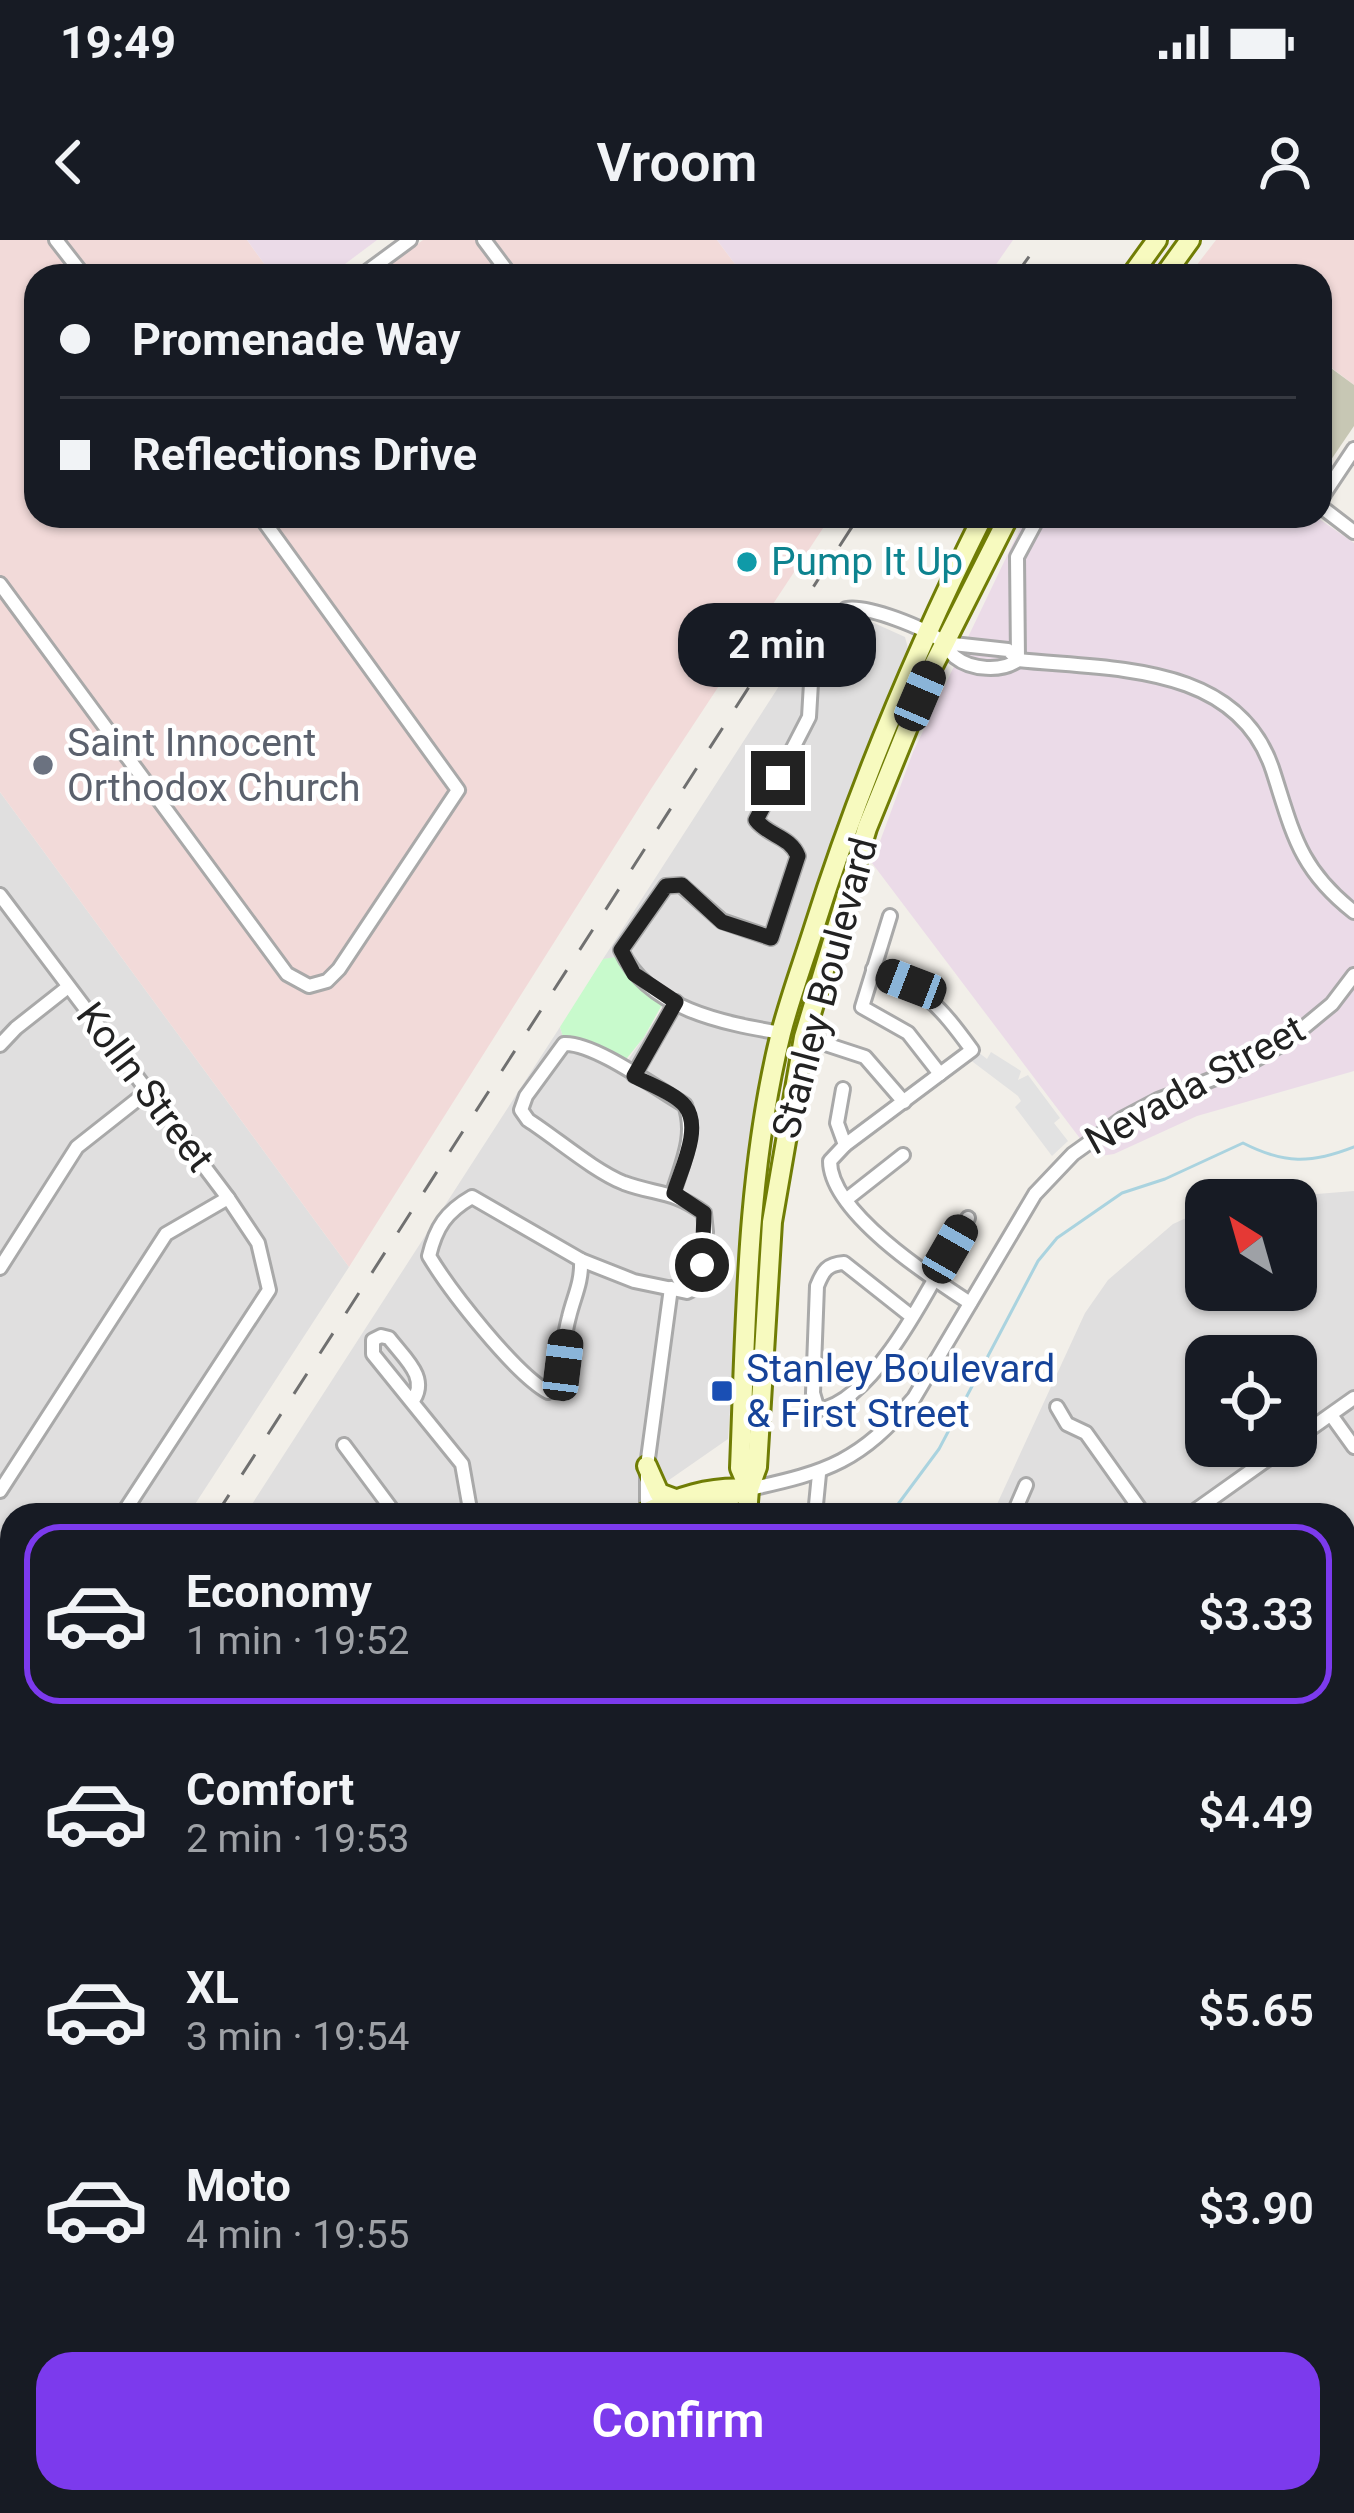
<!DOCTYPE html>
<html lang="en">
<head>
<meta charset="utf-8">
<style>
  body { margin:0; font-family:Roboto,sans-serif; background:#20242c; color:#f1f3f6; height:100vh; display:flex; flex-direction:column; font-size:45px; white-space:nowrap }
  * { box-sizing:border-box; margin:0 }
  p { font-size:39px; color:#9ea1a6 }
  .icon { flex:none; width:66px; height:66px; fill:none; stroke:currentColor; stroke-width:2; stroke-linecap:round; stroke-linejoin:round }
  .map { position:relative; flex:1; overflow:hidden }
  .drawer { position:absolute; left:0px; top:1263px; width:1356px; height:1011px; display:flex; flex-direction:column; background:#171b24; border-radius:36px 36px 0 0; box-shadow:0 3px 9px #0004 }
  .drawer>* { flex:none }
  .hud { position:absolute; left:24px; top:24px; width:1308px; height:264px; border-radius:36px; box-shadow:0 3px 9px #0004; display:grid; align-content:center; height:264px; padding:0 36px; background:#171b24 }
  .needle { width:78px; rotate:323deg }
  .controls { position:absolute; left:1185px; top:939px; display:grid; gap:24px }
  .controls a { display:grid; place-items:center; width:132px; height:132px; border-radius:24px; background:#171b24; box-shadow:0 3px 9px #0004; font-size:60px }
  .end { position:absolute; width:54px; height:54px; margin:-27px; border:15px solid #222; background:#fff; box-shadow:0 0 0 6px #fff }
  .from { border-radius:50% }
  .bubble { position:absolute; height:84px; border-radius:36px; background:#171b24; box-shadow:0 3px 9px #0004; font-size:39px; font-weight:600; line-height:84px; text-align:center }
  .car { position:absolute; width:36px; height:72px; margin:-36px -18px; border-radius:15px; box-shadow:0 0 9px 3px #0007; background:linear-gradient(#222 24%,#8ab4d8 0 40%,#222 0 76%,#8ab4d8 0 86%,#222 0) }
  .hud b { display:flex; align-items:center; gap:42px; height:114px; font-size:45px }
  .hud b+b { border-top:3px solid #363941 }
  .hud i { width:30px; height:30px; background:#f1f3f6 }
  ul { padding:21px 0 0; list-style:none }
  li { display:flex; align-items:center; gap:36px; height:180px; margin:0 24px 18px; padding:0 12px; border:6px solid transparent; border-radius:36px }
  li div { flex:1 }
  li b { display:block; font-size:45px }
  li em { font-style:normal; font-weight:600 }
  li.current { border-color:#7c3aed }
  li>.icon { width:108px; height:108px; stroke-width:1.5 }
  .action { display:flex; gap:24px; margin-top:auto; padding:24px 36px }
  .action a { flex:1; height:138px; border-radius:36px; background:#7c3aed; color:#fff; font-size:48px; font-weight:600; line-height:138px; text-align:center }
  .status { display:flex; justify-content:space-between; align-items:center; height:84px; padding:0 60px; background:#171b24; direction:ltr }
  .status svg { height:33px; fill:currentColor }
  header { display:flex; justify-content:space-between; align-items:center; height:156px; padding:0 36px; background:#171b24; font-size:54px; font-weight:600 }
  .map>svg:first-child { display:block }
  .residential { fill:#e0dfdf; fill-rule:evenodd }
  .commercial { fill:#f2dad9 }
  .industrial { fill:#ebdbe8 }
  .construction { fill:#c7c7b4 }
  .park { fill:#c8facc }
  .parking { fill:#e2e2e2 }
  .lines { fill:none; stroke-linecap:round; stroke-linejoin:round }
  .stream { stroke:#aad3df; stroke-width:3 }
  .street-casing { stroke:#a9a9a9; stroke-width:18 }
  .secondary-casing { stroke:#707d05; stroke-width:24 }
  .street { stroke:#fff; stroke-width:12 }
  .secondary { stroke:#f7fabf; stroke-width:18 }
  .rail { stroke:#707070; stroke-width:3; stroke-dasharray:24 24; stroke-linecap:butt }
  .route { stroke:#222; stroke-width:15 }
  .culture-dot { fill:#0f9aa8; stroke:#fff; stroke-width:4.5 }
  .worship-dot { fill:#6b7280; stroke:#fff; stroke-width:4.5 }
  .transit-dot { fill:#1a4fb4; stroke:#fff; stroke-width:4.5 }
  .labels { text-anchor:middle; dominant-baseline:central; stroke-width:9; stroke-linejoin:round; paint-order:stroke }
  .culture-label { font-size:39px; fill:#0d838f; stroke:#fff; text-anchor:start }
  .worship-label { font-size:39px; fill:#5b616d; stroke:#fff; text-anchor:start }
  .street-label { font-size:39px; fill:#222; stroke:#fff }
  .transit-label { font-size:39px; fill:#164399; stroke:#fff; text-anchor:start }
</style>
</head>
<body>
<div class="status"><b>19:49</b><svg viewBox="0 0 49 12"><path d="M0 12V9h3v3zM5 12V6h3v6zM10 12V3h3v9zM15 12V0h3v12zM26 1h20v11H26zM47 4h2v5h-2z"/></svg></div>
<header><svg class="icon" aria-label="back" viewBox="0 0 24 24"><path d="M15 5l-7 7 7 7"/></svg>Vroom<svg class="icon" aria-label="person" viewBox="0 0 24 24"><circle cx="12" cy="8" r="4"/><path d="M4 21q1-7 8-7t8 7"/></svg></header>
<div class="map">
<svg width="1354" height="2273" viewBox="0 0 1354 2273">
  <rect width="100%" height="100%" fill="#f2efe9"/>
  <!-- residential -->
  <g class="residential">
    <path d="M832,364L905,397L909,412L840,577L767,810L746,944L728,1199L646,1256L634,1275H245L560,787L563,797L628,820L644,797L662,769L658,754L625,733L616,718L603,719Z"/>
    <path d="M0,552L349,1027L188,1275H12V1549L0,1568Z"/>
    <path d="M1354,951V1397L1344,1404V1275H992L1085,1073L1108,1040L1173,984L1206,969V1050H1296V960H1242ZM1206,1116H1296V1206H1206Z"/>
    <path d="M1354,1419V2273H835L836,2262H1344V1426Z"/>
  </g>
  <!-- commercial -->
  <g class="commercial">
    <path d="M0,0H247L273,36H36V276H831L651,549L349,1027L0,552Z"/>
    <path d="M423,0H717L744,36H376Z"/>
    <path d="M1216,0H1354V145L1320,119V36H1210L1196,26Z"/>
    <path d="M12,2007V2200L0,2204V2011Z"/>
    <path d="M12,2236V2262H179L182,2273H6L0,2240Z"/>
  </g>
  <!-- industrial -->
  <g class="industrial">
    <path d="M247,0H377L329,36H273Z"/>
    <path d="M717,0H1013L988,36H744Z"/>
    <path d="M1026,276H1315L1354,303V831L1197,876L1114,914L1094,917L872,623L913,512Z"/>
  </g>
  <!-- construction -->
  <path class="construction" d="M1320,120L1354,145V186L1320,236Z"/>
  <!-- park -->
  <path class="park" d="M616,717C625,740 650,743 663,763L644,797L623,823L578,799L563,797L560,787L603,719Z"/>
  <!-- parking -->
  <path class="parking" d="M978,812L987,819L991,812L1021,831L1018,840L1028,835L1060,878L1054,883L1068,901L1052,916L1015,867L1021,861L1018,856L969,819Z"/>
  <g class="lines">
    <!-- stream -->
    <g class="stream">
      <path d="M890,1275L939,1209L1038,1021L1057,998L1122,953L1165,939L1243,903C1284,924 1311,924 1354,907"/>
      <path d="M1344,1778L1354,1777"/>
      <path d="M0,1979L12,1977"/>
    </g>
    <!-- street casing -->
    <g class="street-casing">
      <g id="street">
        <path d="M56,0L84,36"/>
        <path d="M484,0L511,36"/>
        <path d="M361,36L410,0"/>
        <path d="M1320,260L1354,209"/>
        <path d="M1320,266L1354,292"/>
        <path d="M0,344L287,734L309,746L327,741L339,729L458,550L260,276"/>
        <path d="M944,403L1008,410L1018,420C1110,430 1238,422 1273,531C1293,593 1299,629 1354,672"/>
        <path d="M1018,419L1017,317L1039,276"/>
        <path d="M0,655L228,958L258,1003L269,1050L122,1275"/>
        <path d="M890,676L862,767L908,793L940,834"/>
        <path d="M873,729C926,750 939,765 972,810L845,905L830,921C830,972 930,1037 970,1063"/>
        <path d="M781,793C723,783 648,769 621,710L666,646L681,645L722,681L771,698L798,616C790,596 768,596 756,580L809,477L812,426L846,369C868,365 925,388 943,402C948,406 950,413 955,417C971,430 1002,432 1018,420"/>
        <path d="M804,797L865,817L904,862"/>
        <path d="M0,805L16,788L68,747"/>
        <path d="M634,835L676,762"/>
        <path d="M843,849L837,883L845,905"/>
        <path d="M472,957L581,1020C582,1043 574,1056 569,1077C560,1111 567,1118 548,1152C514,1133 450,1051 429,1016C436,987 446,972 472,957Z"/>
        <path d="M847,959L903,915"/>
        <path d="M581,1020L634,1041L687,1052L699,1046L706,992L704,973C672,950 657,955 624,943C594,931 556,898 528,880L521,870L526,856L564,804C594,802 657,849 685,865C696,896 682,923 673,953"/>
        <path d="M0,1028L77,907L148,851"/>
        <path d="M911,1076L844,1023C827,1024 823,1031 817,1046L813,1153L818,1170C878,1162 939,1028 968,978"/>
        <path d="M412,1162C430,1138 404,1118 389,1098L381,1096L373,1100V1114L462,1224L471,1275"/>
        <path d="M1057,1167L1067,1184L1086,1193L1140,1269V1275"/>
        <path d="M1331,1175L1354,1207"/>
        <path d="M1296,1199L1354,1158"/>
        <path d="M344,1205L396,1275"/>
        <path d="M749,1249C829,1232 860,1221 914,1158L1035,954L1073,914L1122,879L1158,860L1239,829L1286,802L1332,764L1354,735"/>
        <path d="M0,1251L166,994L228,958"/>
        <path d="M647,1272V1226L671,1048"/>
        <path d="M815,1275L819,1234"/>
        <path d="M1013,1275L1026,1245"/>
        <path d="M1189,1275L1286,1206"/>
        <path d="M0,1461L12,1443"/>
        <path d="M1344,1528L1354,1542"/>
        <path d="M1344,1854L1354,1851"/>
        <path d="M1344,1975L1354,1974"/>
        <path d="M0,2216L12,2213"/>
        <path d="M437,2262L441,2273"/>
        <path d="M273,2273L303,2262"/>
        <path d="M823,2273L824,2262"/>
        <path d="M1073,2273L1082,2262"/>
        <path d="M1202,2273L1206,2262"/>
        <path d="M1278,2273L1292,2262"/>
      </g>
    </g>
    <!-- secondary casing -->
    <g class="secondary-casing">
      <g id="secondary">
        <path d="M1131,36L1157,0"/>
        <path d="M1164,36L1190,0"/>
        <path d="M647,1226L659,1253L675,1259"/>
        <path d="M749,1249L740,1228C746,1083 746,934 781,793C790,758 803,723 814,688C859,545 916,410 983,276"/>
        <path d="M641,1275C676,1257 710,1246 749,1249"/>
        <path d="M673,1275L745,1251"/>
        <path d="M747,1275L749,1249L757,1227L772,982L804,797L867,588L932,428L1009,276"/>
        <path d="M1344,1413L1354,1406"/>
        <path d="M0,1752L12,1773"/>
        <path d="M0,1880L12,1875"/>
        <path d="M0,1901L12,1896"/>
        <path d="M196,2262L200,2273"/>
        <path d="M690,2273L691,2262"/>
      </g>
    </g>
    <!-- street -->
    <use href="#street" class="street"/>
    <!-- secondary -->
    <use href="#secondary" class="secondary"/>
    <!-- rail -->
    <g class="rail">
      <path d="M1015,36L1041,0"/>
      <path d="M216,1275L859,276"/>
      <path d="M0,1610L12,1591"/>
    </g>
  </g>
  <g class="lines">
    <!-- route -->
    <path class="route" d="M702,1025L704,973L674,953C680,931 703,888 685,866C675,853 648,844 634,836L676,762L634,734L621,710L666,646L682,645L722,682L771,698L798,616C790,596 768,596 756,580L778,538"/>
  </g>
  <!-- markers -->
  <circle class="culture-dot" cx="747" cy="322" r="12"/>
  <circle class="worship-dot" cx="43" cy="525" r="12"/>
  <rect class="transit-dot" x="710" y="1139" width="24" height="24" rx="6"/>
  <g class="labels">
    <!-- culture labels -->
    <g class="culture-label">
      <text x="771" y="322">Pump It Up</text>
    </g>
    <!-- worship labels -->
    <g class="worship-label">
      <text x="67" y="503">Saint Innocent<tspan x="67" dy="45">Orthodox Church</tspan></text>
    </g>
    <!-- street labels -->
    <g class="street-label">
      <text transform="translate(825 748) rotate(-75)">Stanley Boulevard</text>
      <text transform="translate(1195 845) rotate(-29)">Nevada Street</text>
      <text transform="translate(145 847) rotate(53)">Kolln Street</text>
    </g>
    <!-- transit labels -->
    <g class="transit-label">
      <text x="746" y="1129">Stanley Boulevard<tspan x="746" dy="45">&amp; First Street</tspan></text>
    </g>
  </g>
</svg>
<div class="controls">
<a><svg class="needle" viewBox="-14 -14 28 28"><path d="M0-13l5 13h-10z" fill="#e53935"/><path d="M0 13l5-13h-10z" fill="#9ea1a6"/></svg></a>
<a><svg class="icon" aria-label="locate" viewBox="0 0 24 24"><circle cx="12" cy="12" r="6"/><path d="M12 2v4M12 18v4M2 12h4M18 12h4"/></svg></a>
</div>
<i class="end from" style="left:702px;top:1025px"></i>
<i class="end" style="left:778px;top:538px"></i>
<div class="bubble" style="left:678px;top:363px;width:198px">2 min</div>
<i class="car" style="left:920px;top:456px;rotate:23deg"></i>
<i class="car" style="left:911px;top:744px;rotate:291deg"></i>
<i class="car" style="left:950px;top:1009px;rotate:30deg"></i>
<i class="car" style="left:563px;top:1125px;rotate:7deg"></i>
<div class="hud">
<b><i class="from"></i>Promenade Way</b>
<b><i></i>Reflections Drive</b>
</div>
<section class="drawer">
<ul>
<li class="current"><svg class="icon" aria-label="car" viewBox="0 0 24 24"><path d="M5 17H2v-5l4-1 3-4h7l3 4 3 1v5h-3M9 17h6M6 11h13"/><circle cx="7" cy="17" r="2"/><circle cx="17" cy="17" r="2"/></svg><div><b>Economy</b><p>1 min · 19:52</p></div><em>$3.33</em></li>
<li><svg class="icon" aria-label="car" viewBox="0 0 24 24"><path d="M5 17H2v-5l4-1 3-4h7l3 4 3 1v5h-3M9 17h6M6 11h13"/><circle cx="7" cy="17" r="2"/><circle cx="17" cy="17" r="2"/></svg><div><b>Comfort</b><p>2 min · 19:53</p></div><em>$4.49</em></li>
<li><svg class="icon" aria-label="car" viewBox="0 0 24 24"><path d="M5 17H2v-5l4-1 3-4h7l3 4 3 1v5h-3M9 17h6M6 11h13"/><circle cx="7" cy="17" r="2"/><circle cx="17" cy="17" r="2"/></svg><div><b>XL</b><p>3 min · 19:54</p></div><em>$5.65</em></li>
<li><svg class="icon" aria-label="car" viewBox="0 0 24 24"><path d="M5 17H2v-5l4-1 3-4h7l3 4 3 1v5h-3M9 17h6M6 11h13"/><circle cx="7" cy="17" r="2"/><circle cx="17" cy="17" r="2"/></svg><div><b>Moto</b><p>4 min · 19:55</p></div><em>$3.90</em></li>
</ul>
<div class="action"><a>Confirm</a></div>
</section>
</div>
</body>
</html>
